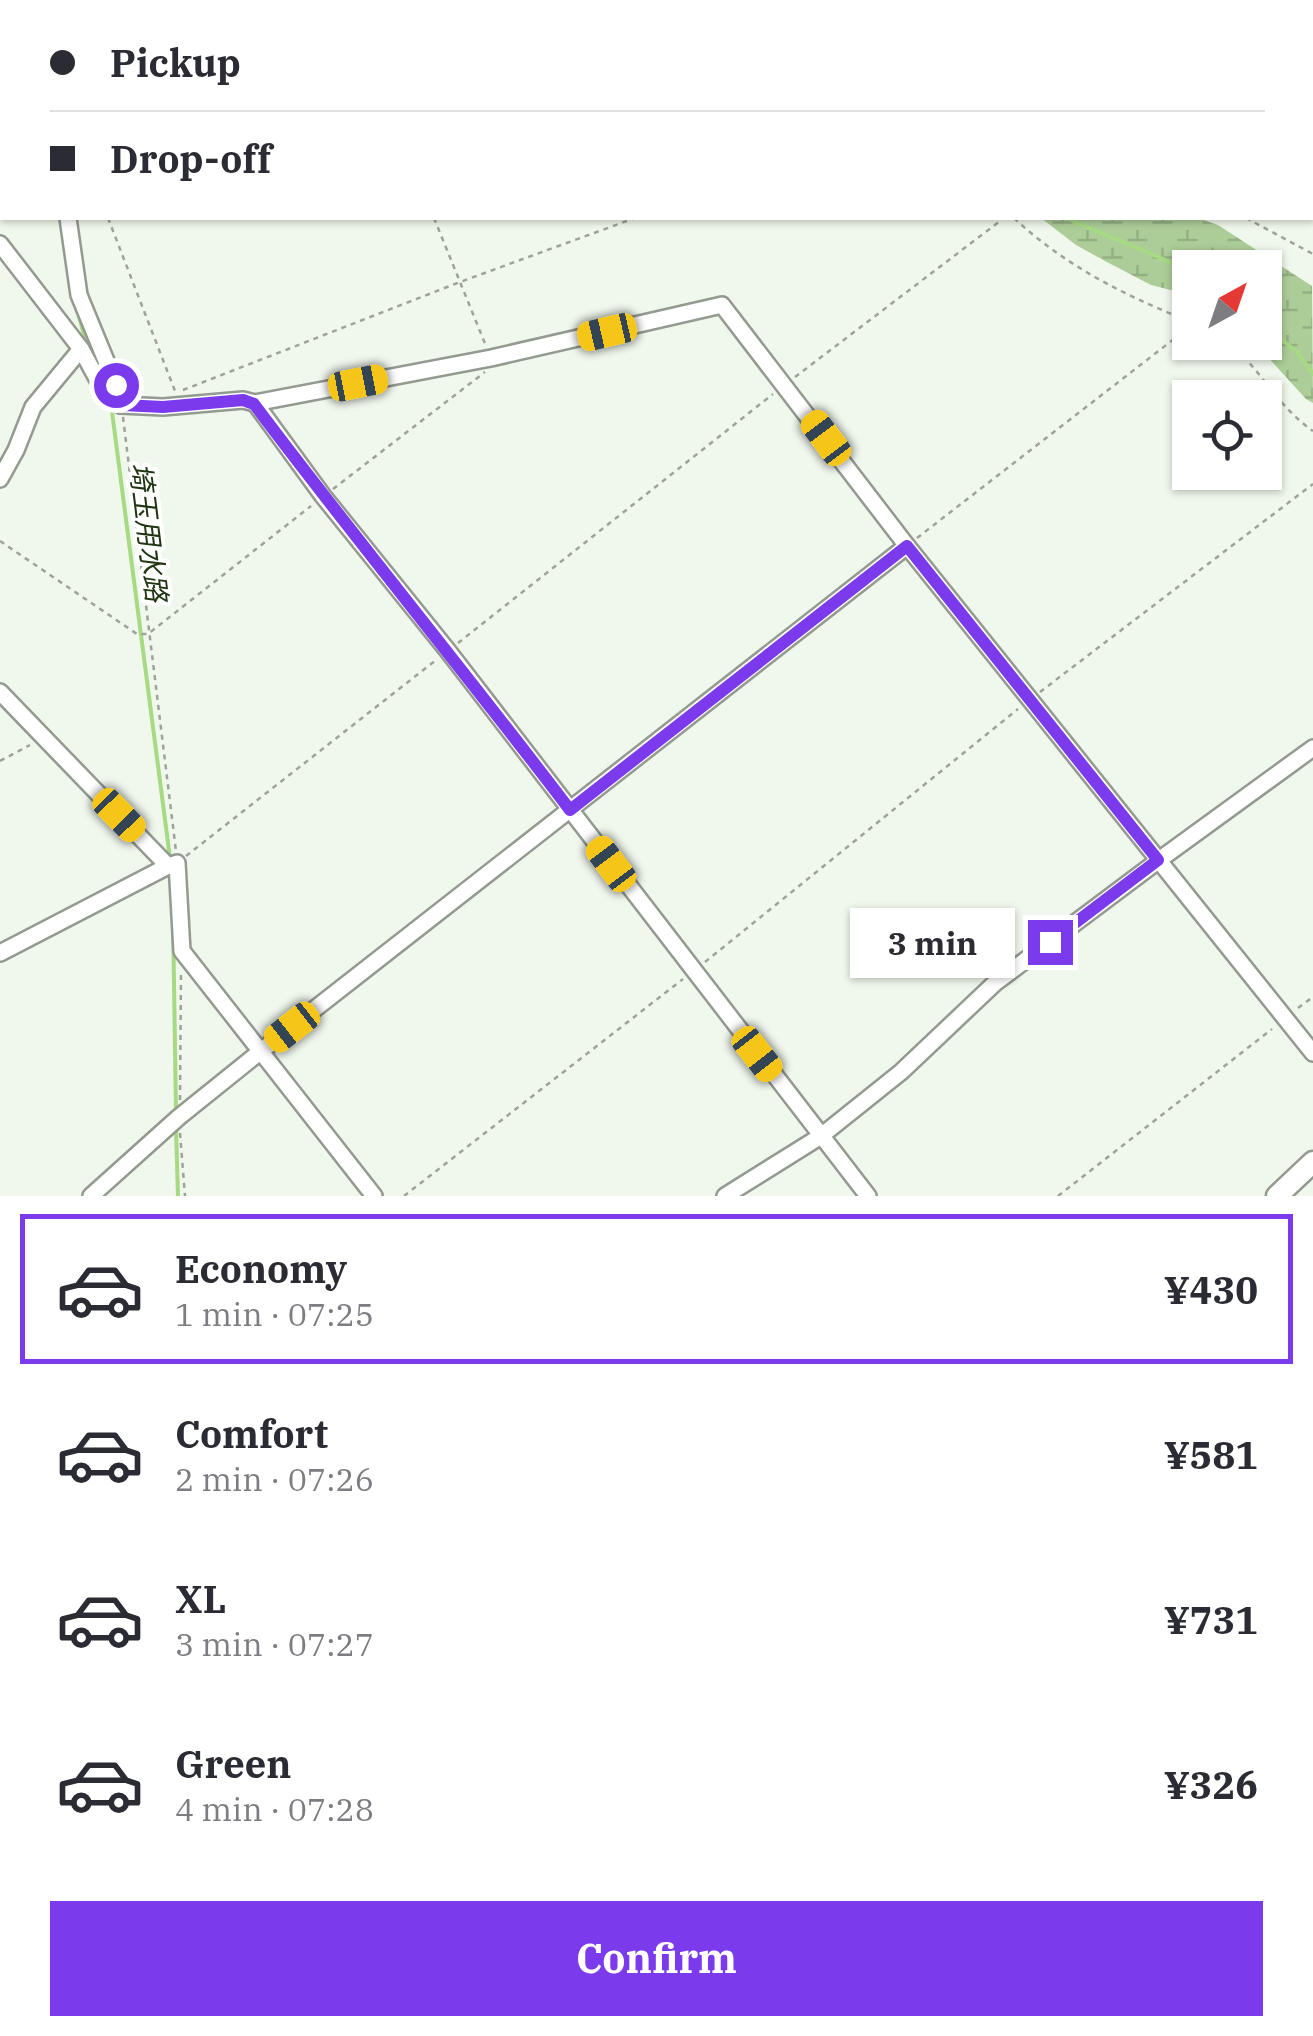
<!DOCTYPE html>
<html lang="en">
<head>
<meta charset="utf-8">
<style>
  body { margin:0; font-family:"IBM Plex Serif","Noto Sans JP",serif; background:#f2f2f3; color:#2b2b33; height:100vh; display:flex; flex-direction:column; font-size:38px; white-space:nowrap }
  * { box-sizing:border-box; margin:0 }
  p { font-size:32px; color:#7c7c81 }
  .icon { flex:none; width:55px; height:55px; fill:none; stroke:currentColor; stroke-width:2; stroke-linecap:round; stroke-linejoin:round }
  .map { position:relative; height:1196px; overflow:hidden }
  .panel { display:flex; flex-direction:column; background:#fff; flex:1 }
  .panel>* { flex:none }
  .hud { position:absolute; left:0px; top:0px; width:1315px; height:220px; box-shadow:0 2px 8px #0004; display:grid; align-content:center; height:220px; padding:0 50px; background:#fff }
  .needle { width:65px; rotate:40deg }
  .fabs { position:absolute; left:1172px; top:250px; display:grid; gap:20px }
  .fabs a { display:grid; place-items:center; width:110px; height:110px; border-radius:0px; background:#fff; box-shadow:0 2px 8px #0004; font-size:50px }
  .end { position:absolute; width:45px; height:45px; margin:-22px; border:12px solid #7c3aed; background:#fff; box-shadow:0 0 0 5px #fff }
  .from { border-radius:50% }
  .bubble { position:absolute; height:70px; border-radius:0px; background:#fff; box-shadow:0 2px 8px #0004; font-size:32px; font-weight:700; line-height:70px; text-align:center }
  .car { position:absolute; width:30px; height:60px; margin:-30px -15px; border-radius:12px; box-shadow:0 0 8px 2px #0007; background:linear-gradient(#f5c518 24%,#345 0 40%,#f5c518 0 76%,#345 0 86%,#f5c518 0) }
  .hud b { display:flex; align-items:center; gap:35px; height:95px; font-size:38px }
  .hud b+b { border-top:2px solid #e1e1e2 }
  .hud i { width:25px; height:25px; background:#2b2b33 }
  ul { padding:18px 0 0; list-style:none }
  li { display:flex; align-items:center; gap:30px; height:150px; margin:0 20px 15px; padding:0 30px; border:5px solid transparent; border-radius:0px }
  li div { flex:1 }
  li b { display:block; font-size:38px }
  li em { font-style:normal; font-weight:700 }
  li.active { border-color:#7c3aed }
  li>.icon { width:90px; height:90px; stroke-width:1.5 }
  .primary-button { display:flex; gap:20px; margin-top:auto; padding:20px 50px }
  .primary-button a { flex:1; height:115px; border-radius:0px; background:#7c3aed; color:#fff; font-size:40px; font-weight:700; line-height:115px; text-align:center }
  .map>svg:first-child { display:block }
  .wetland { fill:url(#wetland-marsh) }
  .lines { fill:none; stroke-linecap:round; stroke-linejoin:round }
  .stream { stroke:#a6da83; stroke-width:4 }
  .minor-casing { stroke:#939a90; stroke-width:20 }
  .major-casing { stroke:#939a90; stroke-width:25 }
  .path { stroke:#9ea39a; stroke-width:2.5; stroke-dasharray:5 5; stroke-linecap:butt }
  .minor { stroke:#fff; stroke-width:15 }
  .major { stroke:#fff; stroke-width:20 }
  .route { stroke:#7c3aed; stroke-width:12 }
  .labels { text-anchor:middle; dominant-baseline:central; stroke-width:8; stroke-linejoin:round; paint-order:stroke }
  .water-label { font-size:28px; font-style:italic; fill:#213512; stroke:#fff }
</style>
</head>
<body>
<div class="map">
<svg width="1313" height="1196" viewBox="0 0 1313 1196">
  <defs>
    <pattern id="wetland-marsh" width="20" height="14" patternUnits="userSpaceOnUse" patternTransform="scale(2.5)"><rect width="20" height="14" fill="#accd98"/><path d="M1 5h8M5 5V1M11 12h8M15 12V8" fill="none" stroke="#94b083"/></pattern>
  </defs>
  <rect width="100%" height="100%" fill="#f0f7ec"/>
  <!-- wetland -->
  <path class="wetland" d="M1041,218H1198L1218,225L1312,286L1313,403L1306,399L1255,343L1265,342V268H1190V295L1151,285L1105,261L1076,245Z"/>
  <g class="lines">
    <!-- stream -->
    <g class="stream">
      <path d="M20,0V2"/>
      <path d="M733,0L735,2"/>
      <path d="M1067,218C1107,237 1150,251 1190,272"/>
      <path d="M76,306L85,338L97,363"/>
      <path d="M1265,326L1297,352L1313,374"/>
      <path d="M111,404L170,858"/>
      <path d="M173,918L176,1113"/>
      <path d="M176,1128L178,1196"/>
    </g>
    <!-- minor casing -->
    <g class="minor-casing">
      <g id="minor">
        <path d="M61,2L72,0"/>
        <path d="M0,15L2,14"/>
        <path d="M68,218L79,295L116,385L121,405L163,407L243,400L255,403L491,358L722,305L907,546"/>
        <path d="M0,244L81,349L107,397L121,405"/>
        <path d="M255,403L323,496L448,651L868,1196"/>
        <path d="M0,479L16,450L33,407L81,349"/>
        <path d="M0,692L168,866L0,953"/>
        <path d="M168,866L177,863L182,951L374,1196"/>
        <path d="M91,1196L179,1117L261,1051L907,546L1313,1053"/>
        <path d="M725,1196L821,1136L901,1072L995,983L1159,860L1313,748"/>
      </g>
    </g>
    <!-- major casing -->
    <g class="major-casing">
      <path id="major" d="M1277,1196L1313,1162"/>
    </g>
    <!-- path -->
    <g class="path">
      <path d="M26,0L27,2"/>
      <path d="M349,0L350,2"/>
      <path d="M687,0L689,2"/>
      <path d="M787,0L788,2"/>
      <path d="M973,0L975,2"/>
      <path d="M1045,0L1046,2"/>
      <path d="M1227,0L1230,2"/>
      <path d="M638,2L645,0"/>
      <path d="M837,2L840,0"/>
      <path d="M1212,2L1215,0"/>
      <path d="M1312,89L1313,90"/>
      <path d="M108,218L175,391"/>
      <path d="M434,218L486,346"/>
      <path d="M1014,218C1064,265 1125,296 1189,321"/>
      <path d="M1246,218L1313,254"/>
      <path d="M1229,342C1260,369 1279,408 1313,431"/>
      <path d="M795,377L1004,218"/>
      <path d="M183,390L460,282L635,218"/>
      <path d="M123,417L176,851"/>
      <path d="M333,489L485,372"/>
      <path d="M917,538L1183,332L1190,322"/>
      <path d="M0,541L137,634H148L311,506"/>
      <path d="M458,643L773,394"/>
      <path d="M1040,692L1313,484"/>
      <path d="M0,761L30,745"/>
      <path d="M186,856L436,660"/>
      <path d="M705,962L1018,709"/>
      <path d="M1298,1008L1313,997"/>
      <path d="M180,1100L181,973"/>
      <path d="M180,1133L185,1196"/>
      <path d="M404,1196L683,979"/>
      <path d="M1058,1196L1272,1029"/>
    </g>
    <!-- minor -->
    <use href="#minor" class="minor"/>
    <!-- major -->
    <use href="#major" class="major"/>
  </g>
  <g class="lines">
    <!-- route -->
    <path class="route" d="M116,385L122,405L163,407L243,400L254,404C357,541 466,673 570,810L907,546L1158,860L1050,942"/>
  </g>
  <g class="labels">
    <!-- water labels -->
    <g class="water-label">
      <text transform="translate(149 532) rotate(83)">埼玉用水路</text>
    </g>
  </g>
</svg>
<div class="fabs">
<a><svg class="needle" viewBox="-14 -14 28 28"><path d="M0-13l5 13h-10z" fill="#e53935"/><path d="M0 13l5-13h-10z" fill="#7c7c81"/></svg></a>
<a><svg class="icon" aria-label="locate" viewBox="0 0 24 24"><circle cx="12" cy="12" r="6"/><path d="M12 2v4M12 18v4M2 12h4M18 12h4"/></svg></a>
</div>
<i class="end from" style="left:116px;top:385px"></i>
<i class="end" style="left:1050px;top:942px"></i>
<div class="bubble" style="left:850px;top:908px;width:165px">3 min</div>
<i class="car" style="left:607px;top:332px;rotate:257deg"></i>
<i class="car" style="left:358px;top:383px;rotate:79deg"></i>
<i class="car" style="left:826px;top:438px;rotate:323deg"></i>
<i class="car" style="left:119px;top:815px;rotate:136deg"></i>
<i class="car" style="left:611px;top:864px;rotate:323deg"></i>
<i class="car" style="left:292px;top:1027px;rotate:232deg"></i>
<i class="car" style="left:757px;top:1054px;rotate:142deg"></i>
<div class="hud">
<b><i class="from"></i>Pickup</b>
<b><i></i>Drop-off</b>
</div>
</div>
<section class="panel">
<ul>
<li class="active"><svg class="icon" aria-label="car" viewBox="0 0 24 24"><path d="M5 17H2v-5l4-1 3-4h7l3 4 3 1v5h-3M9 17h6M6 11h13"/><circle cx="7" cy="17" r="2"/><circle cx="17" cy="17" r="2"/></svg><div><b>Economy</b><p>1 min · 07:25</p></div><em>¥430</em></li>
<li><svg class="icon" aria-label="car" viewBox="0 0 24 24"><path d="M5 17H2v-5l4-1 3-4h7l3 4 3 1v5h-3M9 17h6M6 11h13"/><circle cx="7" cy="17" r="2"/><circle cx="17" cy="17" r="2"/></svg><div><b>Comfort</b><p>2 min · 07:26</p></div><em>¥581</em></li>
<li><svg class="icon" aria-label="car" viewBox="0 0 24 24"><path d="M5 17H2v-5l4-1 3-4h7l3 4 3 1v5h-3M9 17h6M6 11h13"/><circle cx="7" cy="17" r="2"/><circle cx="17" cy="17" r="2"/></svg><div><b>XL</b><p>3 min · 07:27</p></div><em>¥731</em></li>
<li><svg class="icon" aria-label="car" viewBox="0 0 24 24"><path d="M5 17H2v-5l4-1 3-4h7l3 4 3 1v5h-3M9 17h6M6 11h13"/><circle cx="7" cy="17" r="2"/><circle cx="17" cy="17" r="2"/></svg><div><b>Green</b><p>4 min · 07:28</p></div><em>¥326</em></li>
</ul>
<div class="primary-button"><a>Confirm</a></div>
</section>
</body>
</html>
